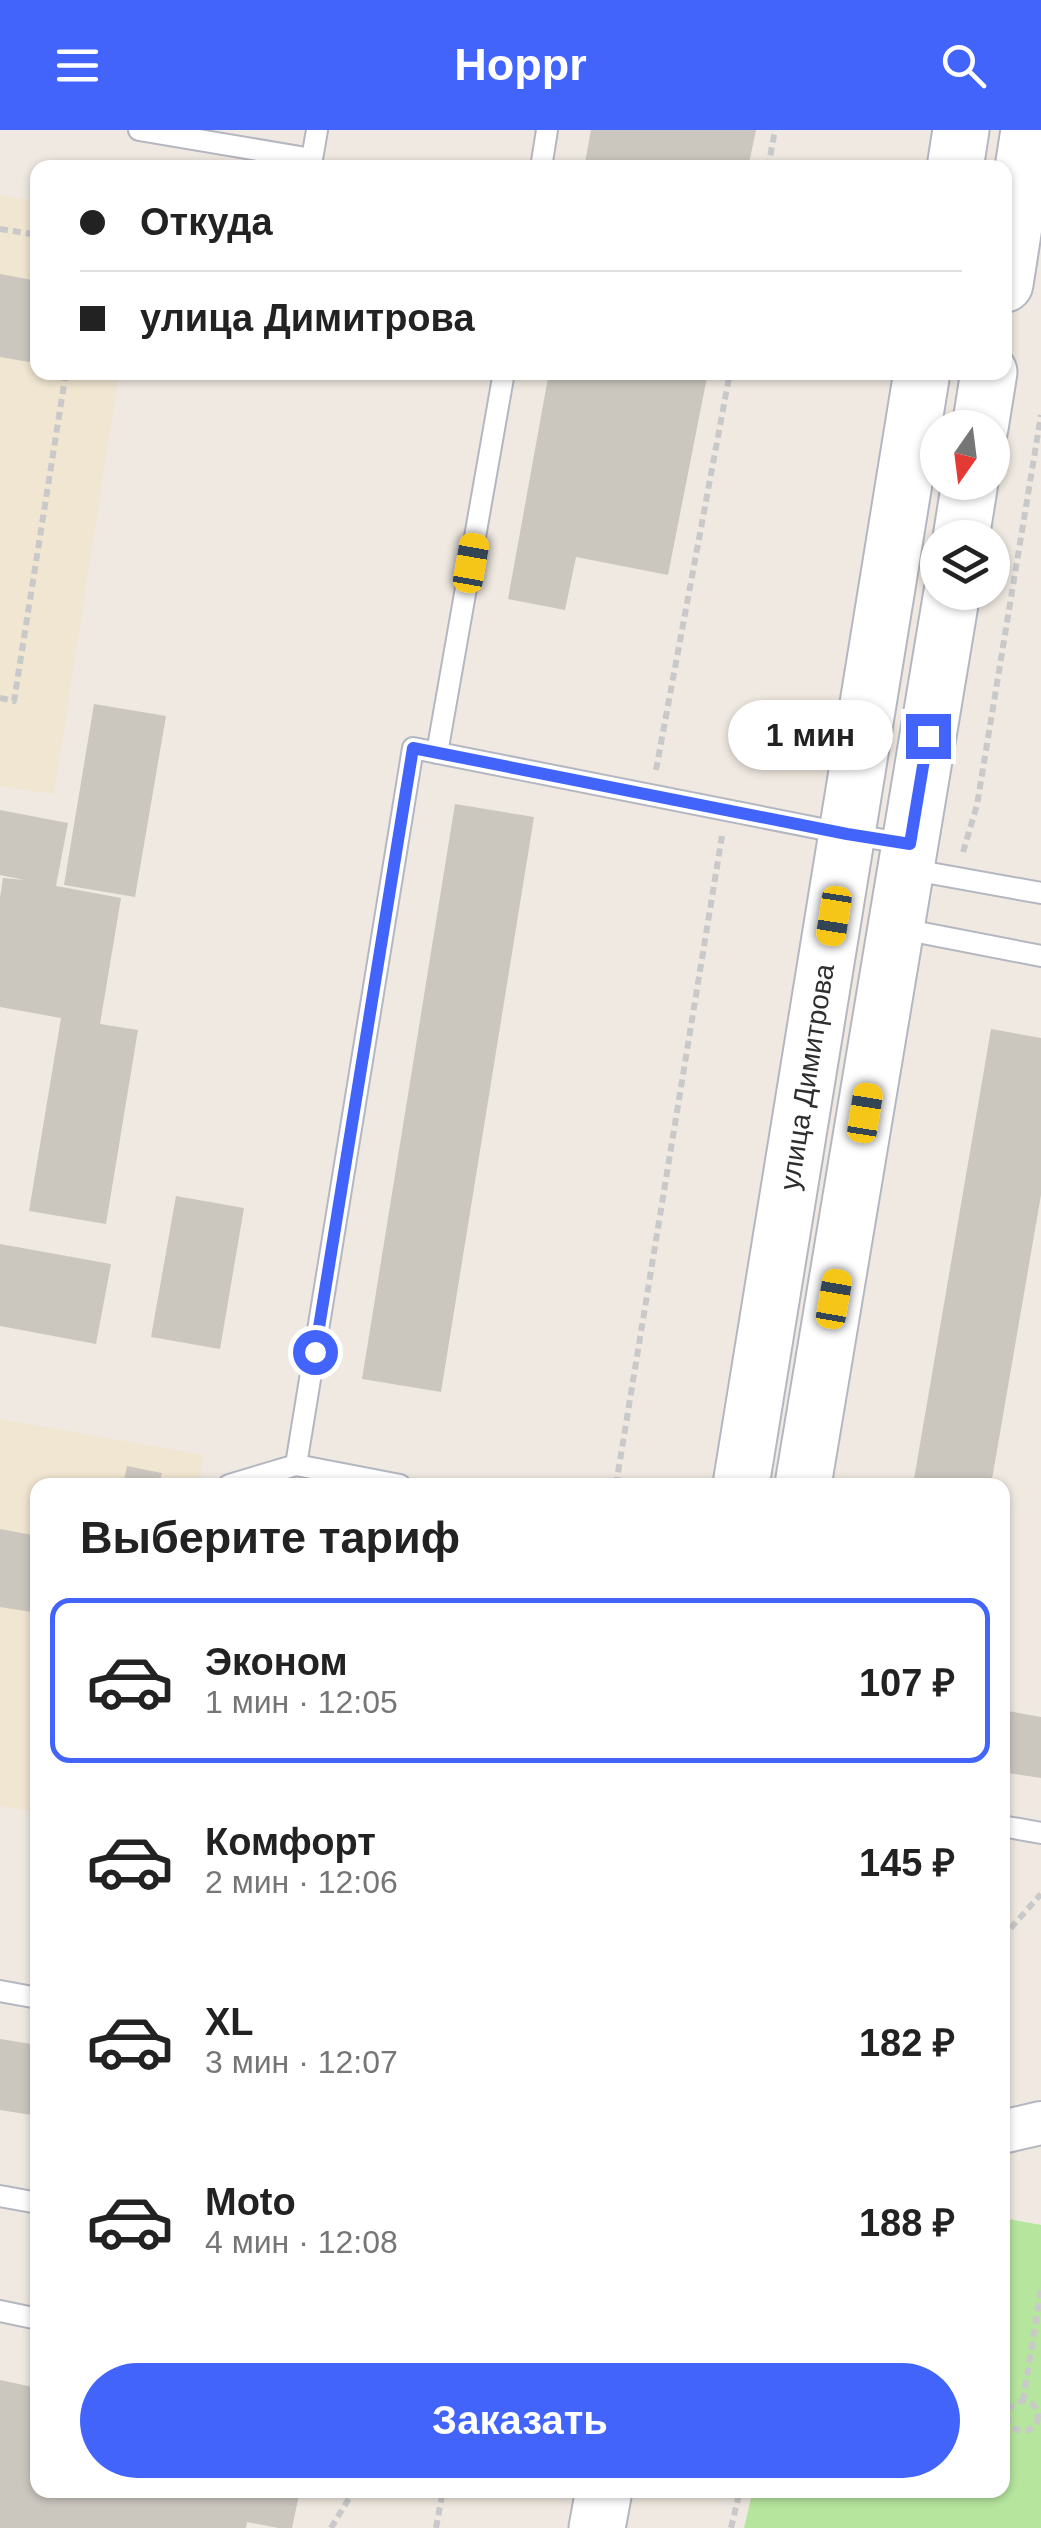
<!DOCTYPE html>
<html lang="ru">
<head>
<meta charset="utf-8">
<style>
  body { margin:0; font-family:Helvetica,sans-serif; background:#f2f2f2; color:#222; height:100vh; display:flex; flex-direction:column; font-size:38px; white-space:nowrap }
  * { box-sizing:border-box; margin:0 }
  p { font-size:32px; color:#767676 }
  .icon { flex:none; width:55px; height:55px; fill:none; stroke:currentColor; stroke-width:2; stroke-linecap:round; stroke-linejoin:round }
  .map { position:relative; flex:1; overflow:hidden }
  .side { position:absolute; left:30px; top:1348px; width:980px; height:1020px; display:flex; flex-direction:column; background:#fff; border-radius:20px; box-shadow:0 2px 8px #0004 }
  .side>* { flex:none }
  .top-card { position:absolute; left:30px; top:30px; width:982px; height:220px; border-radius:20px; box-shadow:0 2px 8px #0004; display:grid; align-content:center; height:220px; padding:0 50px; background:#fff }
  .needle { width:65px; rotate:194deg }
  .controls { position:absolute; left:920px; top:280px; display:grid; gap:20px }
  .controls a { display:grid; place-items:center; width:90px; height:90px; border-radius:50%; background:#fff; box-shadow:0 2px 8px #0004; font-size:50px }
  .end { position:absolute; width:45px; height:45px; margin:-22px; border:12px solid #4264fb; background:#fff; box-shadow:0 0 0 5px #fff }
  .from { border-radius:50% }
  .bubble { position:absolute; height:70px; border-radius:35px; background:#fff; box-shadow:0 2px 8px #0004; font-size:32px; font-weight:700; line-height:70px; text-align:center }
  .car { position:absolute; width:30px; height:60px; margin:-30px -15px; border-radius:12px; box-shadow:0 0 8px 2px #0007; background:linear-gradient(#f5c518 24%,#345 0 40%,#f5c518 0 76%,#345 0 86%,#f5c518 0) }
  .top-card b { display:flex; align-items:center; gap:35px; height:95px; font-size:38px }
  .top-card b+b { border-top:2px solid #e0e0e0 }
  .top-card i { width:25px; height:25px; background:#222 }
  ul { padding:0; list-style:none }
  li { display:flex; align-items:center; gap:30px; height:165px; margin:0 20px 15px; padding:0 30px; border:5px solid transparent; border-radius:20px }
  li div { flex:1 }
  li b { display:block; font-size:38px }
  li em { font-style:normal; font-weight:700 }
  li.active { border-color:#4264fb }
  li>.icon { width:90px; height:90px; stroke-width:1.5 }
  h2 { padding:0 50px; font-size:45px; line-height:120px }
  .primary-button { display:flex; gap:20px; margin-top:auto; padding:20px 50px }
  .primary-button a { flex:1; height:115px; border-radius:60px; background:#4264fb; color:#fff; font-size:40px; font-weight:700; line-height:115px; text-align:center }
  header { display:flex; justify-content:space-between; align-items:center; height:130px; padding:0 50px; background:#4264fb; color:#fff; font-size:45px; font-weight:700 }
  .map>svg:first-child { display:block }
  .education { fill:#f0e6d1 }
  .green { fill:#b6e59e }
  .building { fill:#cbc7bf }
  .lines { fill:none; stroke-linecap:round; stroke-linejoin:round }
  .service-casing { stroke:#b4b7c1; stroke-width:24 }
  .minor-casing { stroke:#b4b7c1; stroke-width:46 }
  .secondary-casing { stroke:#b4b7c1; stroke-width:59 }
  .path { stroke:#c9c9c9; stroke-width:6; stroke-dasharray:8 5; stroke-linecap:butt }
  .service { stroke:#fff; stroke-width:20 }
  .minor { stroke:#fff; stroke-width:42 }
  .secondary { stroke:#fff; stroke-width:55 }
  .route { stroke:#4264fb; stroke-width:12 }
  .labels { text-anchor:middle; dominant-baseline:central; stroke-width:9; stroke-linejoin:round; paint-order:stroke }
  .street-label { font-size:28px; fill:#2e2e2e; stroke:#fff }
</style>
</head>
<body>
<header><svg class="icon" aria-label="menu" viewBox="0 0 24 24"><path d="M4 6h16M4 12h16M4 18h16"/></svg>Hoppr<svg class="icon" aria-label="search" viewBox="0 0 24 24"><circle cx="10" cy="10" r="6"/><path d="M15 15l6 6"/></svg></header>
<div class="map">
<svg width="1041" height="2398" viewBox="0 0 1041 2398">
  <rect width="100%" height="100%" fill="#efe9e1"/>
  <!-- education -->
  <g class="education">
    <path d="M0,65L37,71L38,242L119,243L54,664L0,656Z"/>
    <path d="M0,1289L204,1325L199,1355H38L37,1682L0,1676Z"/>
  </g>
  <!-- green -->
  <path class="green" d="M1003,2088L1041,2095V2398H744L753,2360H1002Z"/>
  <!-- building -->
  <g class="building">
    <path d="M591,0H756L748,38H584Z"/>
    <path d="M0,144L38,151V220L35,233L0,227Z"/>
    <path d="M549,242H708L668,445L576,427L565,480L508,469Z"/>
    <path d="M94,574L166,586L135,767L64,755Z"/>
    <path d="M455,674L534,687L441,1262L362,1249Z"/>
    <path d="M0,680L68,693L56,756L121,768L100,894L138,900L106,1094L29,1081L61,888L0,877V768L3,748L25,750L0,745Z"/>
    <path d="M991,899L1041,908V1065L991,1355H913Z"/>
    <path d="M176,1066L244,1078L220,1219L151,1207Z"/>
    <path d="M0,1114L111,1134L96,1214L0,1196Z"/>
    <path d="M127,1336L162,1343L159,1355H123Z"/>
    <path d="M0,1399L38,1406V1483L0,1477Z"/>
    <path d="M1002,1580L1041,1587V1648L1002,1642Z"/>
    <path d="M0,1909L38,1915V1986L0,1980Z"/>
    <path d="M0,2250L38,2258V2360H300L292,2398H278L247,2392L246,2398H0Z"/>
  </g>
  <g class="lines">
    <!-- service casing -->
    <g class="service-casing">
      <g id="service">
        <path d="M139,0L312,29L317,0"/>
        <path d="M541,38L547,0"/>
        <path d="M437,623L504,242"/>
        <path d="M908,739L1041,763"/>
        <path d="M897,798L1041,826"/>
        <path d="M296,1335L400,1355"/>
        <path d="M229,1355L296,1335L413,618L847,704L909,714"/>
        <path d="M1002,1696L1041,1703"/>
        <path d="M0,1861L38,1868"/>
        <path d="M0,2066L38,2073"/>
        <path d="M0,2181L38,2189"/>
      </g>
    </g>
    <!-- minor casing -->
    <g class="minor-casing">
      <path id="minor" d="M1002,2002L1041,1993"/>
    </g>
    <!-- secondary casing -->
    <g class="secondary-casing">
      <g id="secondary">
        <path d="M955,38L961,0"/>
        <path d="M1005,154L1029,0"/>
        <path d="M980,298L989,242"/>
        <path d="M961,408L970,352"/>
        <path d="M741,1355L922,242"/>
        <path d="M803,1355L952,462"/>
        <path d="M597,2398L604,2360"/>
      </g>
    </g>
    <!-- path -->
    <g class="path">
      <path d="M768,38L775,0"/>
      <path d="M0,99L38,105"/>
      <path d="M0,568L14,571L66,242"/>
      <path d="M656,640L730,242"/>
      <path d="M963,722L977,675L1041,285"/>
      <path d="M616,1355L722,706"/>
      <path d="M1002,1808L1041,1764"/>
      <path d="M1023,2271L1041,2159"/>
      <circle cx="1023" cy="2286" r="15"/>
      <path d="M331,2398L354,2360"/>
      <path d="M436,2398L443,2360"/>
      <path d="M731,2398L740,2360"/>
    </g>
    <!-- service -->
    <use href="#service" class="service"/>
    <!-- minor -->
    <use href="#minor" class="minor"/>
    <!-- secondary -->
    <use href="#secondary" class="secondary"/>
  </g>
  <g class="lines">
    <!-- route -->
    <path class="route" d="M315,1222L413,618L847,704L910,714L928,606"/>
  </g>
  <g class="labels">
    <!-- street labels -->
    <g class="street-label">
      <text transform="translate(807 947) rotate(-81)">улица Димитрова</text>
    </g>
  </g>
</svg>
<div class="controls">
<a><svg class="needle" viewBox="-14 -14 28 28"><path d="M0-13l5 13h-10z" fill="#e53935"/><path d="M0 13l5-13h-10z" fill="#767676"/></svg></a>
<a><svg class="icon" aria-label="layers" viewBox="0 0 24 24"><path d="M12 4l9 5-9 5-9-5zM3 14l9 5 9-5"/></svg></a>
</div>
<i class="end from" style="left:315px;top:1222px"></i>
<i class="end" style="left:928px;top:606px"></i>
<div class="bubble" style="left:728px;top:570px;width:165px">1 мин</div>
<i class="car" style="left:471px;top:433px;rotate:10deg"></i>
<i class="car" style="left:834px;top:786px;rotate:189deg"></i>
<i class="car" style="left:865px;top:983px;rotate:9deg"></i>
<i class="car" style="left:834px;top:1169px;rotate:10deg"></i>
<div class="top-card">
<b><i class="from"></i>Откуда</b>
<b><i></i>улица Димитрова</b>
</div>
<section class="side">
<h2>Выберите тариф</h2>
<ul>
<li class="active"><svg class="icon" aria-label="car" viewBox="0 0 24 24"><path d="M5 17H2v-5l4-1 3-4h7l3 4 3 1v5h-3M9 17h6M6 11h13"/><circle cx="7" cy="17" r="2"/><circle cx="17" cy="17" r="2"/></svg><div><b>Эконом</b><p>1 мин · 12:05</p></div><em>107 ₽</em></li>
<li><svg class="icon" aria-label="car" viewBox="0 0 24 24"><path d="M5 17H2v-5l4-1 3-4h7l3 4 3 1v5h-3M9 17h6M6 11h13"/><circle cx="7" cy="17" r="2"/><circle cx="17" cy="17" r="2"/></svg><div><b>Комфорт</b><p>2 мин · 12:06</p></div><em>145 ₽</em></li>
<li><svg class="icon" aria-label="car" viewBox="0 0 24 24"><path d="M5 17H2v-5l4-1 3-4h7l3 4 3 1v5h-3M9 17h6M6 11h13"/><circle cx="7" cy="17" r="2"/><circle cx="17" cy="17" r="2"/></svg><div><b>XL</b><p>3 мин · 12:07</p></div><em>182 ₽</em></li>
<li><svg class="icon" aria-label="car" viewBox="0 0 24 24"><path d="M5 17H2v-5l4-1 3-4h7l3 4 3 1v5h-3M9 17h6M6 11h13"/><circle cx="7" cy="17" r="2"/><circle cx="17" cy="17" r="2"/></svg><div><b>Moto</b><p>4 мин · 12:08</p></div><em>188 ₽</em></li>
</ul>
<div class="primary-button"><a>Заказать</a></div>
</section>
</div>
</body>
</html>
